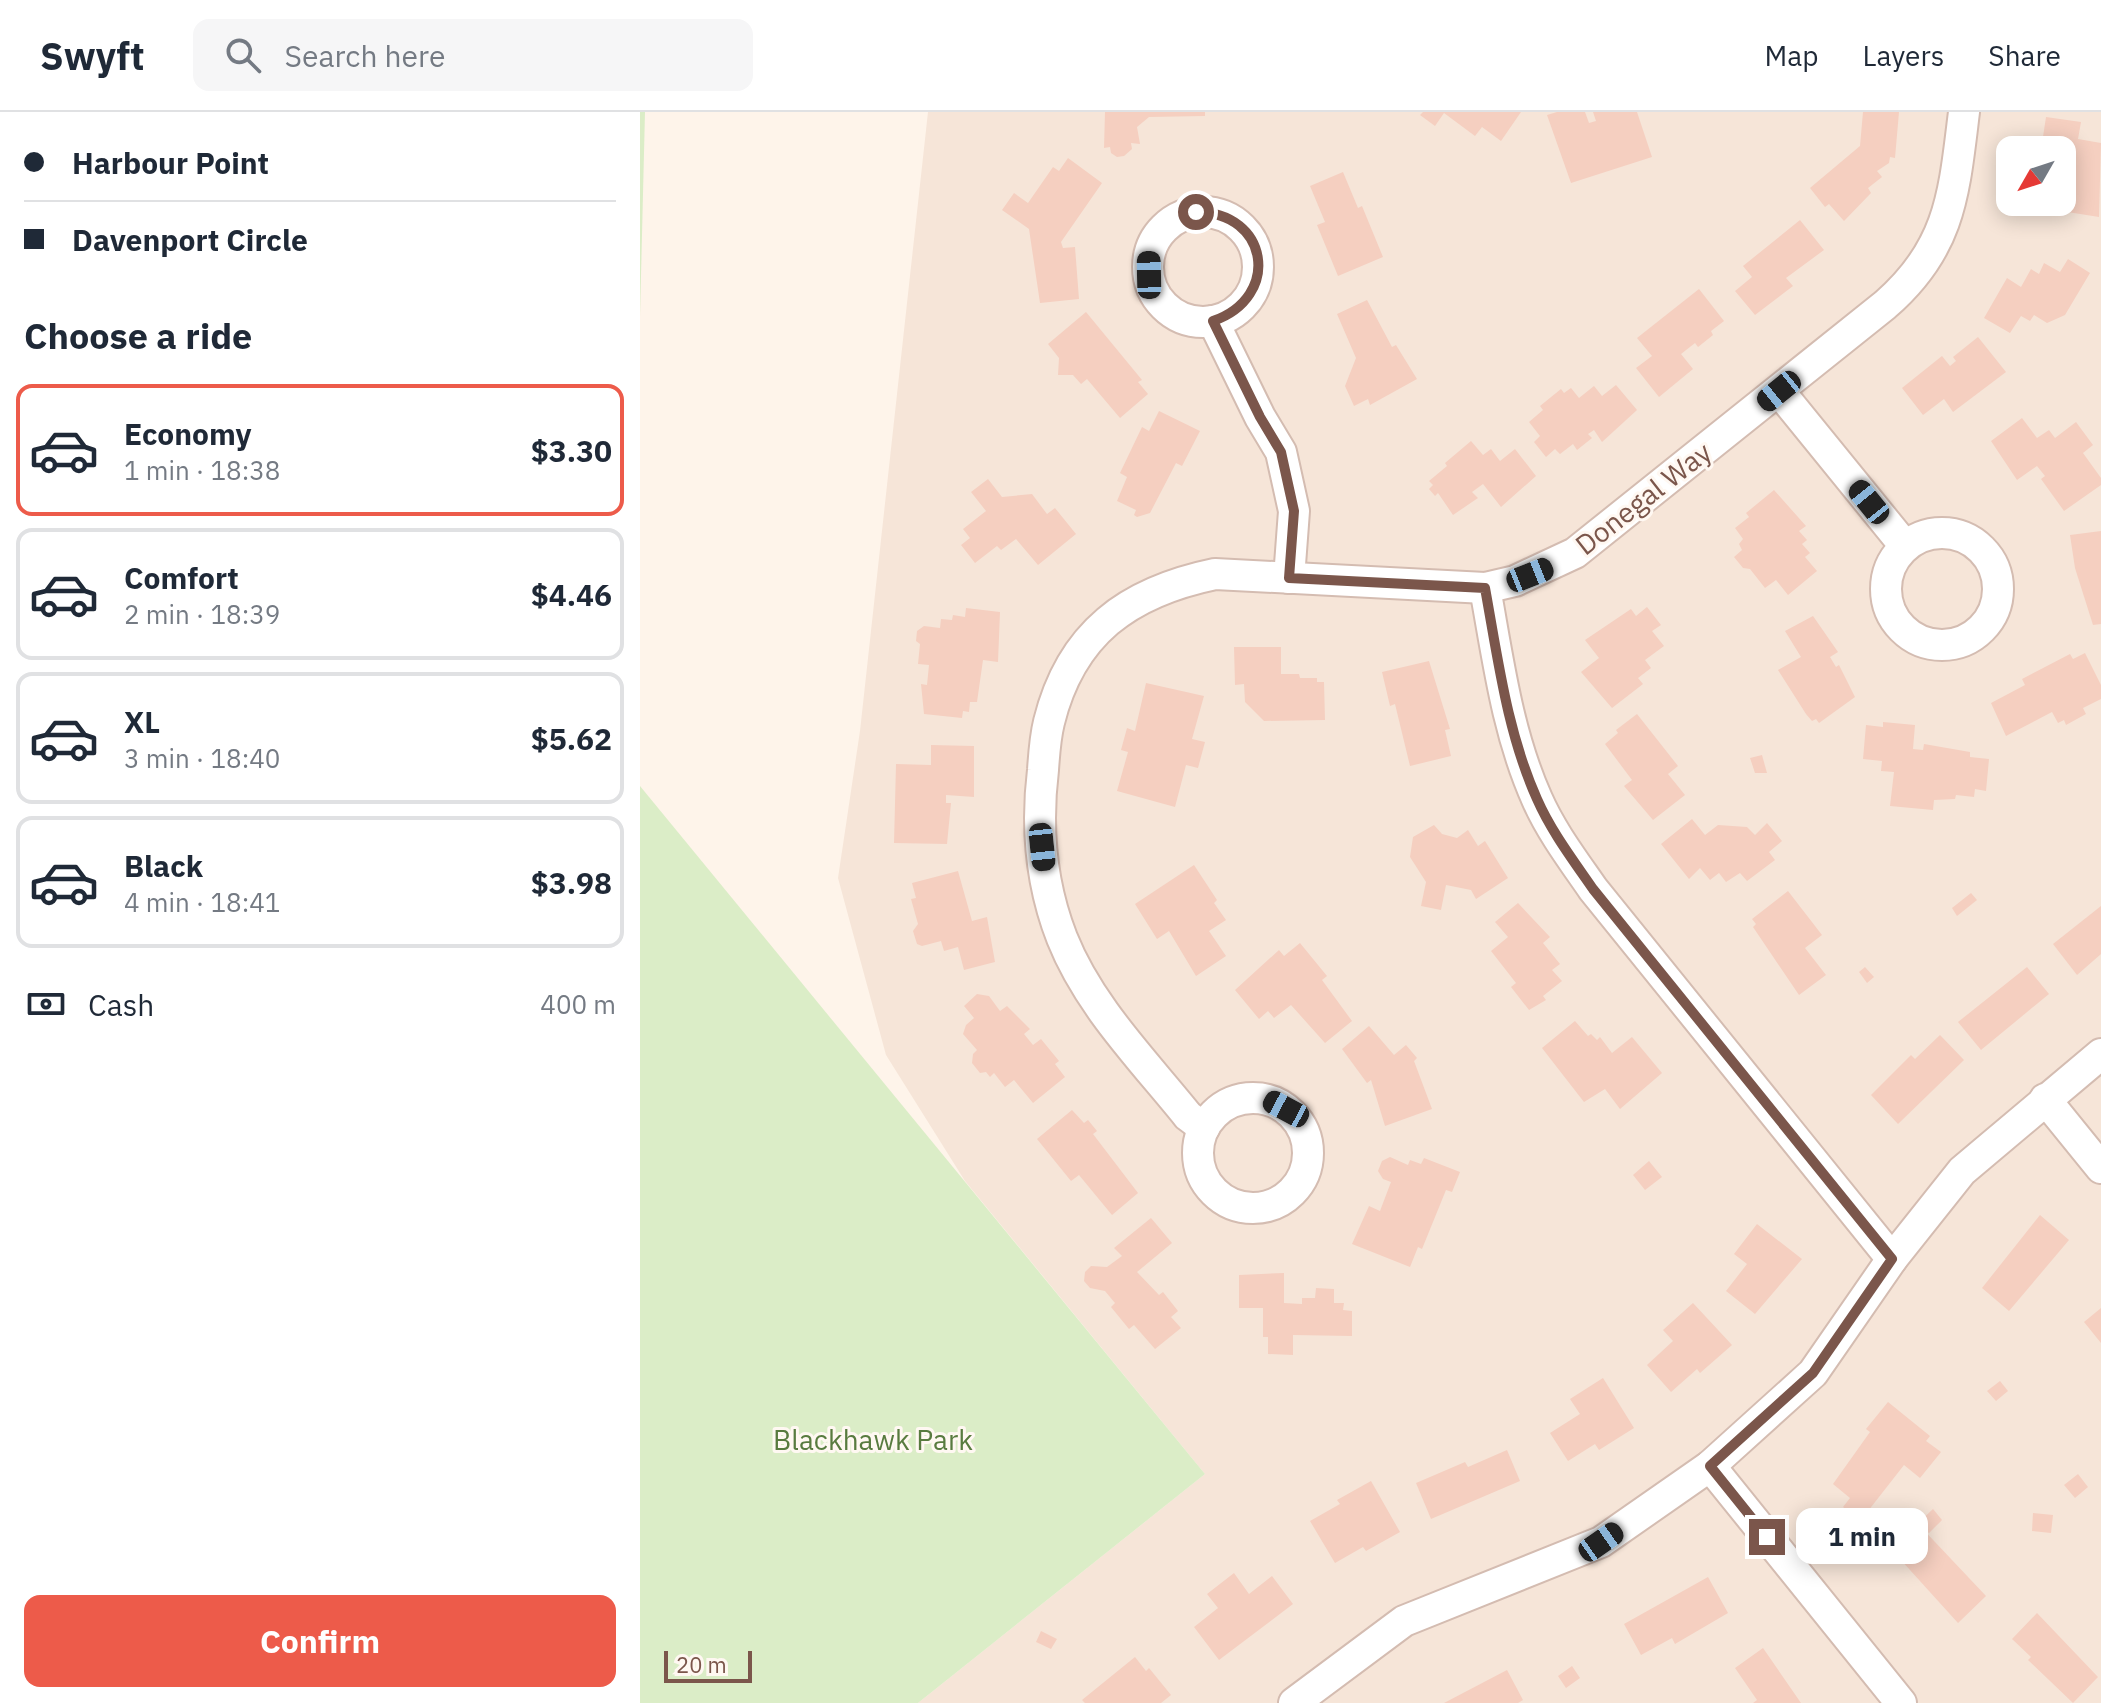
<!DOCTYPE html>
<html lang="en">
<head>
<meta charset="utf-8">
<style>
  body { margin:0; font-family:"IBM Plex Sans",sans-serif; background:#f6f6f7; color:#1f2937; height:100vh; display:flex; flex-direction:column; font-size:30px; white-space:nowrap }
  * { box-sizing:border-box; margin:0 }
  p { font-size:26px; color:#747a83 }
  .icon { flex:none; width:44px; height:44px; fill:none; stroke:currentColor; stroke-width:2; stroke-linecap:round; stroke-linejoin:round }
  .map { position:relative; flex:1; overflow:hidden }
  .side { display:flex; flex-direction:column; background:#fff; width:640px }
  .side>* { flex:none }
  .guide { display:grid; align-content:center; height:176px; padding:0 24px; background:#fff }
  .needle { width:52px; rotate:231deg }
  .fabs { position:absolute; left:1356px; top:24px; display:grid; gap:16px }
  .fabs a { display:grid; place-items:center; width:80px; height:80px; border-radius:16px; background:#fff; box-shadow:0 4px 20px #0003; font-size:40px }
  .scale { position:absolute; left:24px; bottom:20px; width:88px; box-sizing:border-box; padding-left:8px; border:4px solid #7b564b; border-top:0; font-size:22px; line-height:28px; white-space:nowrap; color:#7b564b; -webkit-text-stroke:6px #fff8f2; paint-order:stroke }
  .end { position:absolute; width:36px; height:36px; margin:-18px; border:10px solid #7b564b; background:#fff; box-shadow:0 0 0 4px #fff }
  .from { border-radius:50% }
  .bubble { position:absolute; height:56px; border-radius:16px; background:#fff; box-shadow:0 4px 20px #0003; font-size:26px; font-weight:700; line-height:56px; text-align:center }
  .car { position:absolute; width:24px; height:48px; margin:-24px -12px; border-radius:10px; box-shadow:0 0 6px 2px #0007; background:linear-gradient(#222 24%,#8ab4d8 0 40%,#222 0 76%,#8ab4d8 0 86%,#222 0) }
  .guide b { display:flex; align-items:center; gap:28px; height:76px; font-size:30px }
  .guide b+b { border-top:2px solid #e0e1e3 }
  .guide i { width:20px; height:20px; background:#1f2937 }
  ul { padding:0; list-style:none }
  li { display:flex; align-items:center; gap:24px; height:132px; margin:0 16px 12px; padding:0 8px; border:4px solid #e0e1e3; border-radius:16px }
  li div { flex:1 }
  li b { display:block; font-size:30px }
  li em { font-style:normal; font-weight:700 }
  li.selected { border-color:#ed5b4a }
  li>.icon { width:72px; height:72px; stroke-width:1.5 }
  h2 { padding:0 24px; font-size:36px; line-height:96px }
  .pay { display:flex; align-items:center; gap:20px; height:88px; padding:0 24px; font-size:30px }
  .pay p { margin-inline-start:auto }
  .cta { display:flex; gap:16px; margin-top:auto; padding:16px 24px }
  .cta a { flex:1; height:92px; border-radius:16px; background:#ed5b4a; color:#fff; font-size:32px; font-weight:700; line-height:92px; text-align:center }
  header { display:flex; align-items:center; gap:48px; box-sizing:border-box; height:112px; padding:0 40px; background:#fff; border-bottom:2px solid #e0e1e3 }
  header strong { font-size:38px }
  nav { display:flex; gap:44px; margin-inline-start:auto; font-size:28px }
  .search { width:560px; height:72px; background:#f6f6f7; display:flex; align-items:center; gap:20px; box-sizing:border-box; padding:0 28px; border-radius:16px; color:#747a83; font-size:30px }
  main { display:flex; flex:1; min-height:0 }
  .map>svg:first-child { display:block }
  .residential { fill:#f6e5d8; fill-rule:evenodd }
  .green { fill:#dbedc7 }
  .building { fill:#f5cfc0 }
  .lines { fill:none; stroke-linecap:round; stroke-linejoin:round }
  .street-casing { stroke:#d4bcb1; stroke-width:34 }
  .street { stroke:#fff; stroke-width:30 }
  .route { stroke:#7b564b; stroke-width:10 }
  .labels { text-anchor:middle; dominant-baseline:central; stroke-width:6; stroke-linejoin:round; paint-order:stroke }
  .street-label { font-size:28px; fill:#7b564b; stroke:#fff8f2 }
  .park-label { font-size:28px; fill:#587b3f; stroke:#fff8f2 }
</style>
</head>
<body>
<header>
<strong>Swyft</strong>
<div class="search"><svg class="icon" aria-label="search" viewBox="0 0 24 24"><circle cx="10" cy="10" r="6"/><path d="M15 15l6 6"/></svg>Search here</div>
<nav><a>Map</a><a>Layers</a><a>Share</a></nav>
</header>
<main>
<section class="side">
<div class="guide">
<b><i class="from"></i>Harbour Point</b>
<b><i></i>Davenport Circle</b>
</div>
<h2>Choose a ride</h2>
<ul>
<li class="selected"><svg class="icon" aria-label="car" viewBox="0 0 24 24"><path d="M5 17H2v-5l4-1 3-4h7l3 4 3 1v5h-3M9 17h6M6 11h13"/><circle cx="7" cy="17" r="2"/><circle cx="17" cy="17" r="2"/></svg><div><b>Economy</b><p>1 min · 18:38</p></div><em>$3.30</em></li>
<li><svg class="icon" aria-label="car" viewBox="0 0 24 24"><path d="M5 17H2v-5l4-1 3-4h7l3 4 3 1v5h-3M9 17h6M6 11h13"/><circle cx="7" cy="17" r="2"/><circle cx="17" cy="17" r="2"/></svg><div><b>Comfort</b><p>2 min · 18:39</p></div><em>$4.46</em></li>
<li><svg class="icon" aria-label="car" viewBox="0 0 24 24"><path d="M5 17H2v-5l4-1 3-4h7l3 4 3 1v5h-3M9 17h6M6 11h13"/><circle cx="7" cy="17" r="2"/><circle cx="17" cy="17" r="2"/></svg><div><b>XL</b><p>3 min · 18:40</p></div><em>$5.62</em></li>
<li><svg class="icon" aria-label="car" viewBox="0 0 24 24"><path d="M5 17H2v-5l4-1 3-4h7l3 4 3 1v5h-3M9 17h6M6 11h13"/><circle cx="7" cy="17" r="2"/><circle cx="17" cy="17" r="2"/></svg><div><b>Black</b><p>4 min · 18:41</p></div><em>$3.98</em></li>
</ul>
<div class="pay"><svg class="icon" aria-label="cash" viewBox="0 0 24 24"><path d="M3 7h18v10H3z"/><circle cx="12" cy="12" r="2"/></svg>Cash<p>400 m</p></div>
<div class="cta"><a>Confirm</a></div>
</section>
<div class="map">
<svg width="1461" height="1591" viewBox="0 0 1461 1591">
  <rect width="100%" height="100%" fill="#fef4ea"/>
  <!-- residential -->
  <path class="residential" d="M288,0H1461V1591H278L565,1362L325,1069L246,943L198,766L220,619ZM1370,38H1422V90H1370Z"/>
  <!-- green -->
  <g class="green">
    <path d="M0,0H5L0,205Z"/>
    <path d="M0,674L565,1362L278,1591H0Z"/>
  </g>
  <!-- building -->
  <g class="building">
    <path d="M465,0H565V4L509,5L497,15L500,32L491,31L492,37L484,44L477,45L471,41L470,35L464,36Z"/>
    <path d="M783,0H881L861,29L842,15L835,24L804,1L795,14L780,3Z"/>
    <path d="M917,0H945L949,11L956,9L953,0H997L1012,45L931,71L907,3Z"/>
    <path d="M1223,0H1259L1255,46L1250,45L1249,51L1237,59L1242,65L1228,76L1231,81L1204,109L1189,92L1185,95L1170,76L1220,34Z"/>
    <path d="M1406,5L1441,10L1438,27L1461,31L1459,105L1415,98L1416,90H1422V38H1401Z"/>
    <path d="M428,46L462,71L421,130L423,136L435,135L439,187L400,191L389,117L362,98L374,81L388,91L413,55L419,59Z"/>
    <path d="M703,60L718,96L722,94L743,145L698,164L677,113L685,110L670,74Z"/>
    <path d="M1160,108L1184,138L1146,166L1153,174L1115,203L1095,179L1112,165L1103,154Z"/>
    <path d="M1428,147L1450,161L1425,203L1407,211L1394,203L1390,209L1381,204L1370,221L1344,206L1367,166L1381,175L1391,157L1399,162L1404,151L1420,160Z"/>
    <path d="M1059,177L1084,209L1071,219L1073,223L1058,235L1055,231L1041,242L1053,257L1019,285L996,256L1012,244L997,226Z"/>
    <path d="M727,188L752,235L756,233L777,267L730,293L728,287L714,294L705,274L716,246L697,202Z"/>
    <path d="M446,200L502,268L498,270L508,282L480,306L447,267L441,272L433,263H418L419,246L408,232Z"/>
    <path d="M1338,225L1366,260L1313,300L1304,287L1283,303L1262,276L1302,244L1310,254L1316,249L1313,245Z"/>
    <path d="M976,273L997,298L962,330L954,318L948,322L952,326L937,338L933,332L920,342L915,337L906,345L894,330L900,324L889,310L903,298L900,294L921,277L924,281L931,276L939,286L954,274L962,284Z"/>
    <path d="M519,299L560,319L542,354L536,351L510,401L497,405L494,403L496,398L477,389L487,365L480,361L502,315L509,319Z"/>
    <path d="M1382,306L1397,326L1409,318L1415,326L1436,310L1453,333L1443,341L1461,366V373L1424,399L1401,367L1405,364L1397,354L1377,368L1351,329Z"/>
    <path d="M831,329L843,343L851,337L860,349L875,337L896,364L861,395L843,372L832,380L838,386L813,403L798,381L795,384L789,377L793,373L789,369L807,354L805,351Z"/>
    <path d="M348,367L362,385L392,382L407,402L415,396L436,422L398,453L376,427L361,438L357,434L335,451L321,433L330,426L323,417L346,399L331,380Z"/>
    <path d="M1134,378L1166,414L1159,419L1167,428L1162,432L1170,441L1165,445L1177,459L1148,483L1136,468L1125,476L1110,457L1103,456L1094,445L1102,438L1099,432L1103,427L1095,416L1109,405L1106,401Z"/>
    <path d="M1461,419V512L1453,513L1435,456L1430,423Z"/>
    <path d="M1007,495L1021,513L1012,519L1024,534L1005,548L1011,556L998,566L1003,572L972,596L941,560L959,546L945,528L991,497L996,504Z"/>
    <path d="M326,496L360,500L358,550L343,548L337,590H330L329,600L323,599L322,606L284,602L281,572L287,573L289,553L278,552L280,532L276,529L277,519L284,514L300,516L301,507L312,508L313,503L325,505Z"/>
    <path d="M1173,504L1198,540L1190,545L1196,555L1199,553L1215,585L1179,611L1176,607L1172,609L1166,602L1138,558L1161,545L1145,519Z"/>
    <path d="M594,535H641V562H659L660,566H677V570H684L685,608L624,609L605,590L604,572L595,573Z"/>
    <path d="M1445,541L1461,573V587L1443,596L1446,602L1426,613L1424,608L1418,611L1412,600L1366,624L1351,591L1385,573L1382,567L1430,542L1433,547Z"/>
    <path d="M789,549L810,617L805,618L811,644L770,654L755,592L750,594L742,560Z"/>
    <path d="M506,571L564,584L552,627L565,630L558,656L546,653L535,695L477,679L488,640L481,638L487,616L495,619Z"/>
    <path d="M997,602L1038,654L1028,662L1045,683L1013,708L984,674L992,668L965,632L978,621L976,618Z"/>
    <path d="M1243,610L1275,613L1273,637L1283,638L1284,632L1330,640V645L1349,647L1346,679L1335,677L1334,685L1316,683L1315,687L1294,688L1293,698L1250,694L1254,660L1241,659L1242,649L1223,647L1226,613L1243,615Z"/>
    <path d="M291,633L334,634V685L306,683V691H311L307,732L254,731L256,652L291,653Z"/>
    <path d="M1122,643L1127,661H1115L1110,646Z"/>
    <path d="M1052,707L1065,723L1078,713L1107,715L1115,723L1127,711L1142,729L1129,740L1135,748L1107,769L1100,761L1086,770L1079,761L1070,768L1060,756L1049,767L1021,732Z"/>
    <path d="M794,713L802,722L817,726L828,718L838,734L845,729L868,766L836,787L831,778L806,773L801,798L781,794L786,770L770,745L773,725Z"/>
    <path d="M554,753L577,788L574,791L586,808L569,819L586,844L556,864L529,819L517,827L495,792Z"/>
    <path d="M318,759L332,809L347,805L355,850L324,858L318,835L304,839L301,829L282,834L277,832L273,819L278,812L271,787L276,786L272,771Z"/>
    <path d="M1148,779L1182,823L1165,836L1186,863L1159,883L1113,815L1116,812L1112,807Z"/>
    <path d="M1331,781L1337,788L1317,804L1312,796Z"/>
    <path d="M878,791L910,825L903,831L920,852L912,858L922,869L903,884L906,888L889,898L871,875L876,871L851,839L868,825L855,810Z"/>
    <path d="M1461,794V842L1437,863L1413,832Z"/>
    <path d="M660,831L687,864L682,868L712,909L685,931L651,893L634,906L628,899L619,907L595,878L639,838L644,844Z"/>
    <path d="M1225,855L1234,865L1227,871L1219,860Z"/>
    <path d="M1387,855L1409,882L1341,938L1318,910Z"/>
    <path d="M337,882L349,884L360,899L367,894L390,917L384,922L393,933L401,927L419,949L415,952L425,965L393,991L374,968L365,975L354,961L350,965L346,960L340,961L332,951L333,942L337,938L323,922L326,913L334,906L324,894Z"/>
    <path d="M935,909L948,924L951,922L957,928L960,925L972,941L992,925L1022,961L980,997L965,977L944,990L902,936Z"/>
    <path d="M729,914L754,943L766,933L777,946L774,949L792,997L745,1014L731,968L727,971L702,937Z"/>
    <path d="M1300,923L1324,948L1258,1012L1231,983L1271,943L1275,947Z"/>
    <path d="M432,998L444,1011L448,1008L457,1019L453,1022L498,1081L472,1103L439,1063L431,1069L397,1027Z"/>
    <path d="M750,1045L768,1053L770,1048L781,1052L784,1046L820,1060L812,1080L806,1078L782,1137L778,1135L770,1155L712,1132L729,1094L740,1099L751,1070L743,1067L738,1059L742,1049Z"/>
    <path d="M1009,1049L1022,1065L1005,1078L993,1063Z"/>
    <path d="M1400,1103L1429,1128L1369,1199L1342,1176Z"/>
    <path d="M511,1106L532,1131L497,1160L519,1183L523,1180L538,1199L531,1205L541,1216L515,1237L494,1213L489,1217L471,1195L475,1191L465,1179L450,1176L444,1169L445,1160L451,1154L467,1155L482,1144L474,1136Z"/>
    <path d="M1117,1112L1162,1147L1115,1202L1086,1179L1107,1152L1094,1142Z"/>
    <path d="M644,1161V1191L662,1192V1186H675L676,1176L694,1177V1191H704L703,1198L712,1199V1224L653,1223V1243L628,1242V1225H623V1196H599V1163Z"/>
    <path d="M1053,1191L1092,1233L1060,1261L1057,1257L1031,1280L1007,1253L1033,1229L1023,1218Z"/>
    <path d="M1461,1196V1231L1444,1210Z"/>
    <path d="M963,1266L994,1316L959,1338L955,1332L928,1349L910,1321L940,1302L930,1287Z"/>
    <path d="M1360,1269L1368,1279L1356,1289L1347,1279Z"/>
    <path d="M1248,1290L1290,1324L1286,1329L1301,1340L1280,1366L1264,1353L1228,1399L1225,1396L1217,1406L1203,1395L1210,1386L1193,1372L1230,1320L1226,1317Z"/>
    <path d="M867,1338L880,1369L791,1407L776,1371L825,1350L828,1355Z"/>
    <path d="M1438,1362L1448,1375L1435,1386L1424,1373Z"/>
    <path d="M731,1369L760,1420L726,1439L723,1435L695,1451L670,1409L700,1392L697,1388Z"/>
    <path d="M1293,1397L1302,1408L1289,1421L1278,1412L1346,1484L1318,1511L1251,1437Z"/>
    <path d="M1393,1401L1413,1403L1411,1421L1392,1419Z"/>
    <path d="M594,1461L609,1482L632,1464L653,1492L579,1548L554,1515L578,1496L567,1482Z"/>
    <path d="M1068,1465L1088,1501L1035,1532L1032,1526L1001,1543L984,1512Z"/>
    <path d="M1397,1501L1458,1565L1433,1591L1388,1548L1391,1545L1372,1527Z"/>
    <path d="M401,1519L417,1527L411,1537L396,1530Z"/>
    <path d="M1123,1536L1161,1591H1113L1117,1588L1095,1556Z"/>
    <path d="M495,1545L506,1559L509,1556L531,1583L521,1591H445L442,1588Z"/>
    <path d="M932,1554L940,1566L926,1576L918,1564Z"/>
    <path d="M867,1558L883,1588L878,1591H804Z"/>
  </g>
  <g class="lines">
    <!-- street casing -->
    <g class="street-casing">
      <g id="street">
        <circle cx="563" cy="155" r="55"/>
        <path d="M573,209L620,305L641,340L654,399L649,466"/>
        <path d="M1139,279L1265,434"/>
        <circle cx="1302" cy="477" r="56"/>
        <path d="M845,476C858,547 867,620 897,687C911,719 933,748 953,777L1252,1147"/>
        <circle cx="613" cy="1041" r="55"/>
        <path d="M1405,987L1461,1056"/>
        <path d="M564,1016L548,1004C503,948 449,894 422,826C401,772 396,715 403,658C404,643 405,626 409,610C431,521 488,480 575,462L845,476L875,469L935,441L1245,193C1311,136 1314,81 1324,0"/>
        <path d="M1070,1354L1261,1591"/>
        <path d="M654,1591L764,1509L961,1430L1070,1354L1173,1261L1252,1147L1322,1059L1461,942"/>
      </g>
    </g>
    <!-- street -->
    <use href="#street" class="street"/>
  </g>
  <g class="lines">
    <!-- route -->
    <path class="route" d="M556,100C629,100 642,185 573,209L620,305L641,340L654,399L649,466L845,476C858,547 867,620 897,687C911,719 933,748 953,777L1252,1147L1173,1261L1070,1354L1127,1425"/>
  </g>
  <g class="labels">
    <!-- street labels -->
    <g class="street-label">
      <text transform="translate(1003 386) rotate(-38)">Donegal Way</text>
    </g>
    <!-- park labels -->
    <g class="park-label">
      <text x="233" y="1327">Blackhawk Park</text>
    </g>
  </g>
</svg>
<div class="fabs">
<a><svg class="needle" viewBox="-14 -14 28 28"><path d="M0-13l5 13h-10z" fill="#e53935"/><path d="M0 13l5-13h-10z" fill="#747a83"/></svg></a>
</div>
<div class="scale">20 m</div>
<i class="end from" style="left:556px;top:100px"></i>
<i class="end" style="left:1127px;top:1425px"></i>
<div class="bubble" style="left:1156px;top:1396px;width:132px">1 min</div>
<i class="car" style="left:509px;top:163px;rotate:359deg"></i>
<i class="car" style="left:1139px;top:279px;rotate:231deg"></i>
<i class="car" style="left:1229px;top:390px;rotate:321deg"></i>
<i class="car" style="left:890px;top:463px;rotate:68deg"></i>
<i class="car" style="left:402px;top:735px;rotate:174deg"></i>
<i class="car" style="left:646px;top:997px;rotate:298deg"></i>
<i class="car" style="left:961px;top:1430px;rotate:55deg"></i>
</div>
</main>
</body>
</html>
